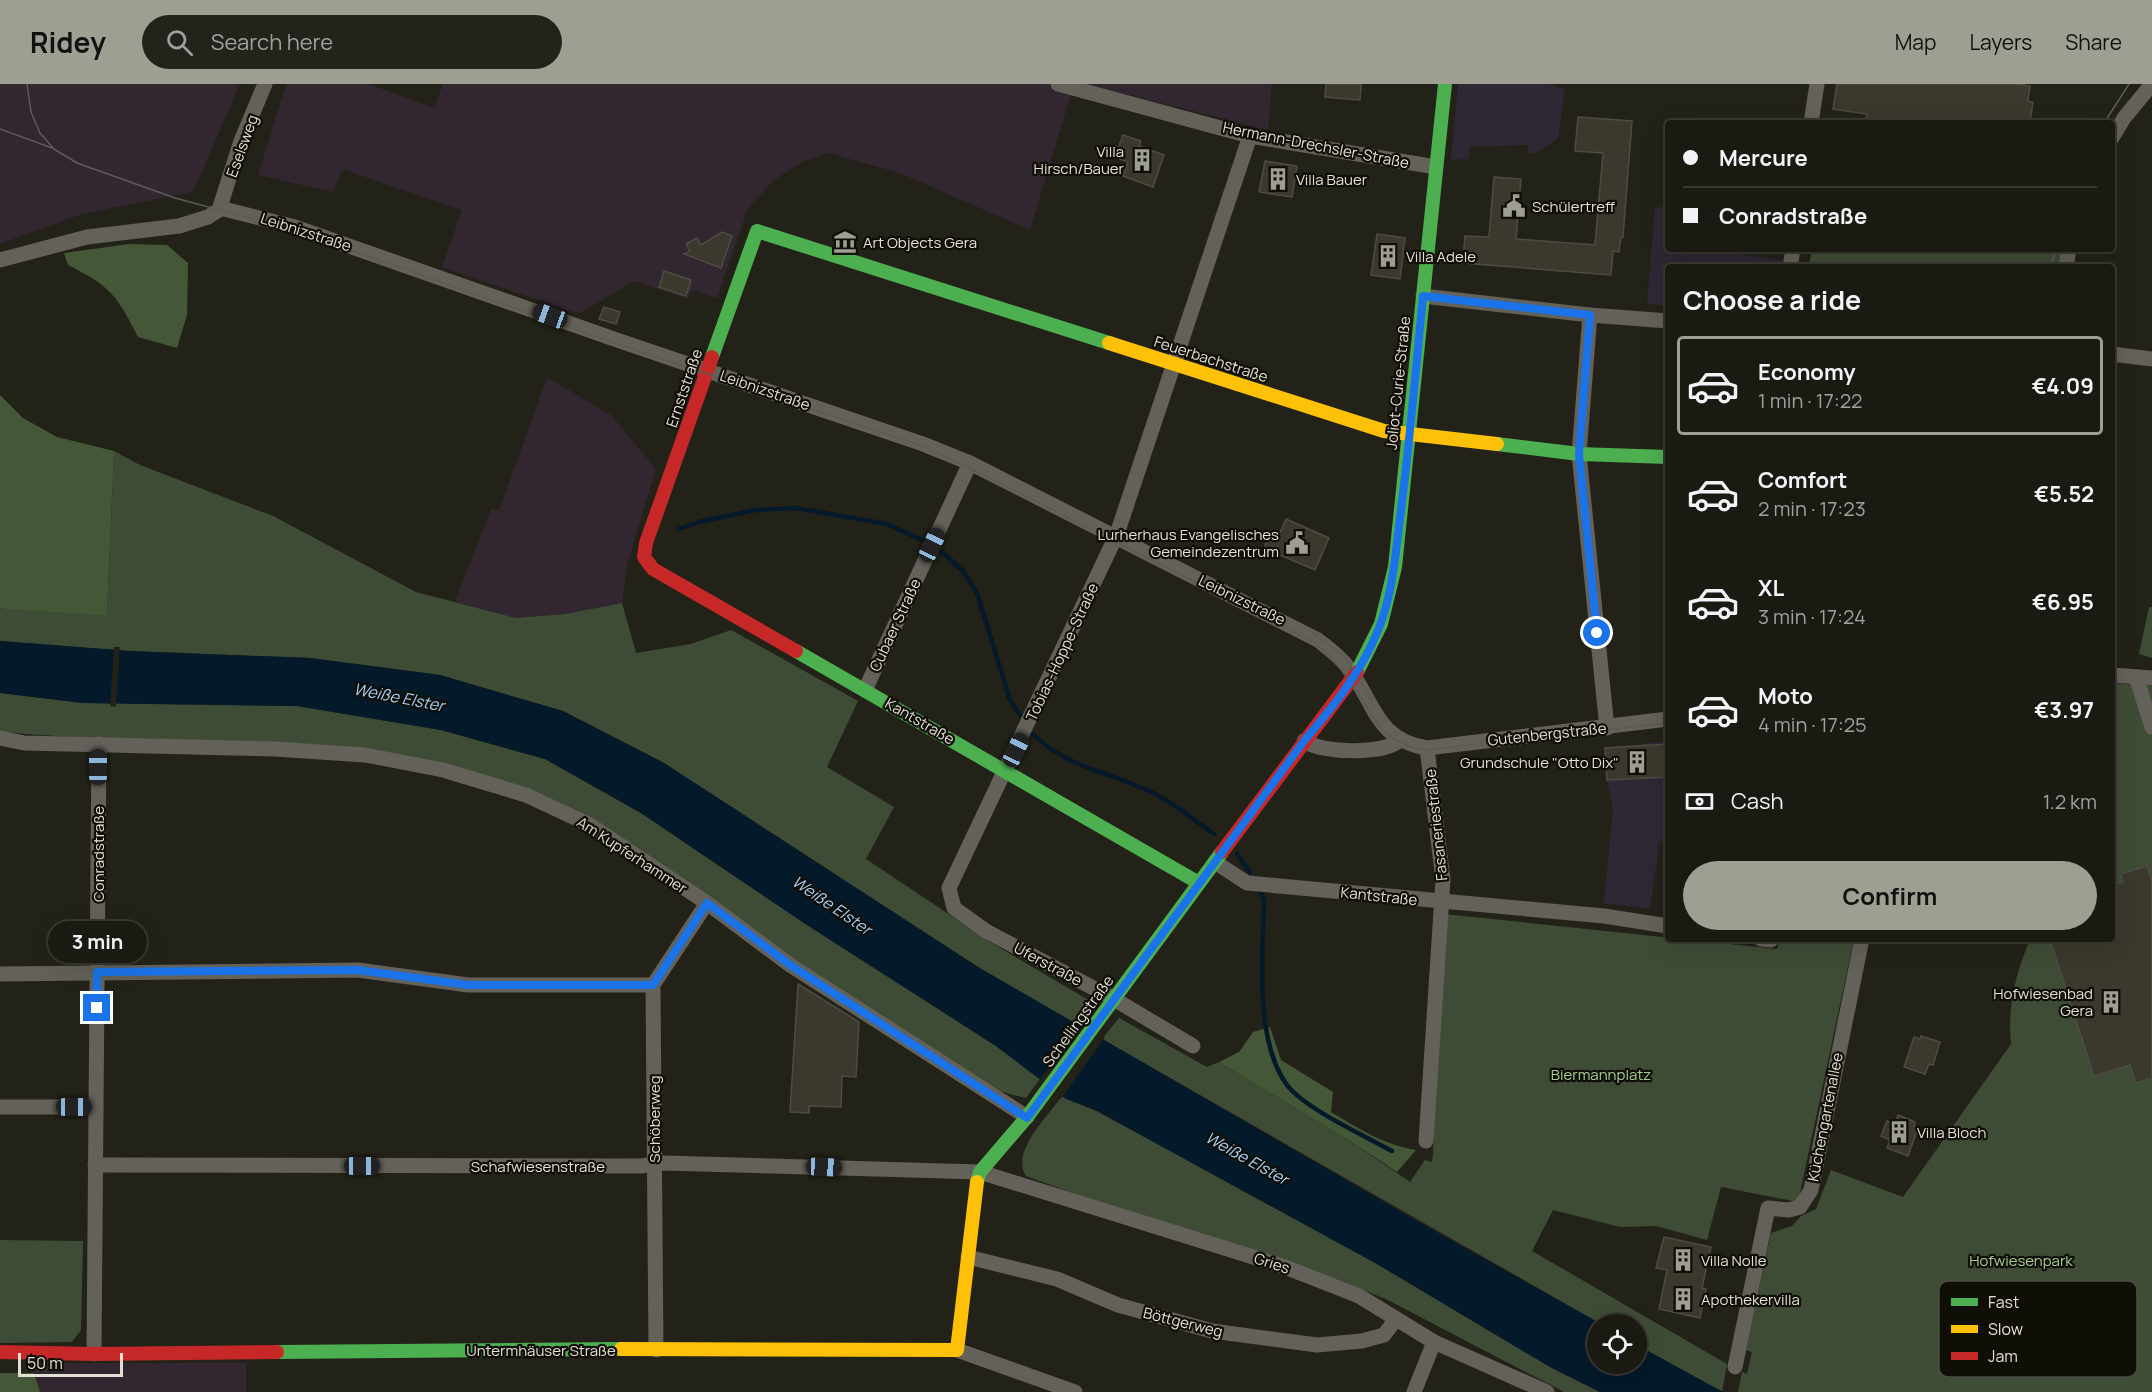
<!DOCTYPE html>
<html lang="en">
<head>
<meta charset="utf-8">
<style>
  body { margin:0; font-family:Manrope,sans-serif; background:#23231b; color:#f1f3f6; height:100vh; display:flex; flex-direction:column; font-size:22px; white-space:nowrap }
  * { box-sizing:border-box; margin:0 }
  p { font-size:20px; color:#9fa19f }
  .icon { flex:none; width:33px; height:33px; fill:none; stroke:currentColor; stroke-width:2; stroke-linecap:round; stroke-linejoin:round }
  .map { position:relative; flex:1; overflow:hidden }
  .sheet { position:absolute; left:1665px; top:180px; width:450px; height:678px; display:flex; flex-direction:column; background:#1a1a12; border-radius:6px; box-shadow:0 6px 24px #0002,0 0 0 2px #383832 }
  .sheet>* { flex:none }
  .hud { position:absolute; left:1665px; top:36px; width:450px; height:132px; border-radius:6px; box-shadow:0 6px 24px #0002,0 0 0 2px #383832; display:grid; align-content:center; height:132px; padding:0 18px; background:#1a1a12 }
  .buttons { position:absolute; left:1587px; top:1230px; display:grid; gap:12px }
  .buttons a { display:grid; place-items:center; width:60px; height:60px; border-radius:50%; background:#1a1a12; box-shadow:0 6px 24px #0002,0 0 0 2px #383832; font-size:30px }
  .scale { position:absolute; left:18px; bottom:15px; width:105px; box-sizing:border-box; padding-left:6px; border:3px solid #e2e0d4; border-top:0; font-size:16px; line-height:21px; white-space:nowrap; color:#e2e0d4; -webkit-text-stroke:4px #0f0e07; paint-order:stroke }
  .end { position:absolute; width:27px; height:27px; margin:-14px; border:8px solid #1a73e8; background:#fff; box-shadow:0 0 0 3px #fff }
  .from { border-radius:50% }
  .bubble { position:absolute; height:42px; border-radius:21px; background:#1a1a12; box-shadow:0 6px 24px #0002,0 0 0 2px #383832; font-size:20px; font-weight:700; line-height:42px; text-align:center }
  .car { position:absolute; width:18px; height:36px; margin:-18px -9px; border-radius:8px; box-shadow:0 0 4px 2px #0007; background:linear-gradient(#222 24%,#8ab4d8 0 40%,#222 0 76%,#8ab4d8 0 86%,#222 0) }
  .hud b { display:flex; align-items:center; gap:21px; height:57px; font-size:22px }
  .hud b+b { border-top:2px solid #383832 }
  .hud i { width:15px; height:15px; background:#f1f3f6 }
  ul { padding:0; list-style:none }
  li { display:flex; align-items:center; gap:18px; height:99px; margin:0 12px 9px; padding:0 6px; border:3px solid transparent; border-radius:6px }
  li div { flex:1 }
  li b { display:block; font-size:22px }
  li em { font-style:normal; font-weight:700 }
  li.on { border-color:#9f9e92 }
  li>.icon { width:54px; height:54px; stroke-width:1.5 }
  h2 { padding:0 18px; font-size:27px; line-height:72px }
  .pay { display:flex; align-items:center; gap:15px; height:66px; padding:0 18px; font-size:22px }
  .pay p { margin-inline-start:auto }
  .action { display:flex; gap:12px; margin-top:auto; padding:12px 18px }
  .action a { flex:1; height:69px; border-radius:36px; background:#9f9e92; color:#111; font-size:24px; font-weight:700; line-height:69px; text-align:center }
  header { display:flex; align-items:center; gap:36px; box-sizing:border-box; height:84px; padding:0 30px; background:#9f9e92; color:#111 }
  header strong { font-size:28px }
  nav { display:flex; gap:33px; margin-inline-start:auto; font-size:21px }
  .search { width:420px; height:54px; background:#23231b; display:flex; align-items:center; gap:15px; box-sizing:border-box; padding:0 21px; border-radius:33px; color:#9fa19f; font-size:22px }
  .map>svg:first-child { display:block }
  .commercial { fill:#322630 }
  .education { fill:#2e2734 }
  .green { fill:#3f4c35 }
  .forest { fill:#445736 }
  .water { fill:#041929 }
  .pier { fill:#232218 }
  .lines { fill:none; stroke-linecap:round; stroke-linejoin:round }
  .stream { stroke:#041929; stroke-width:4.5 }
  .building { fill:#3b392d; stroke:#4d4c43; stroke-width:1.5 }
  .street { stroke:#636159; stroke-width:15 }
  .fast { stroke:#4caf50; stroke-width:14 }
  .slow { stroke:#ffc107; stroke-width:14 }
  .jam { stroke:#c62828; stroke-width:14 }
  .tram { stroke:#5c5c54; stroke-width:1.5 }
  .route { stroke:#1a73e8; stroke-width:8 }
  .labels { text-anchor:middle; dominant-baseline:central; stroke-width:4.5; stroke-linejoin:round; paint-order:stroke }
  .street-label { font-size:15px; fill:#e2e0d4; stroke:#0f0e07 }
  .poi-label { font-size:15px; fill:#e2e0d4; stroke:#0f0e07; text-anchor:start }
  .park-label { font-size:15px; fill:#a7cd91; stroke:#0f0e07 }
  .water-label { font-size:16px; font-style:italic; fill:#a3d0f7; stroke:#0f0e07 }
  .key { fill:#0f0e07; stroke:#4e4d44; stroke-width:1.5 }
  .key-label { font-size:16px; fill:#e2e0d4 }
</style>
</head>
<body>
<header>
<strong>Ridey</strong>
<div class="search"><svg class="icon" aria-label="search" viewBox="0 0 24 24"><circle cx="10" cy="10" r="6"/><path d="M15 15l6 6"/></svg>Search here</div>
<nav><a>Map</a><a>Layers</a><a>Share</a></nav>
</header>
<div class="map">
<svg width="2152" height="1308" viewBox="0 0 2152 1308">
  <rect width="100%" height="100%" fill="#232218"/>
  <!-- commercial -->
  <g class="commercial">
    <path d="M0,0H240L193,108L82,130L0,160Z"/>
    <path d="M288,0H369L434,24L443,0H1074L1030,146L900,89L828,69L802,78L774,96L748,124L717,214L692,206L688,215L634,197L579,230L442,183L462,126L342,85L333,108L258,91L285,4Z"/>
    <path d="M1086,0H1272L1268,46Z"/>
    <path d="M547,293L612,332L656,385L627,481L622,519L565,530L516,534L455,518L491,425L499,427Z"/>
    <path d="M34,1279H246V1308H40L34,1289Z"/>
  </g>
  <!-- education -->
  <g class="education">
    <path d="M1458,0H1547L1565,5L1558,54L1537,69L1528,70V61L1470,63L1469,75L1451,76Z"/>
    <path d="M1655,123L1668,124V165H1700L1790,177L1789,183H1668V222L1647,220Z"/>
    <path d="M1668,657V757L1660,758L1650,825L1604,819L1613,724L1607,696L1605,664Z"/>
  </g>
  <!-- green -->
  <g class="green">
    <path d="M1812,165H2065L2062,183H1809Z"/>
    <path d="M114,367L140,381L273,432L416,508L516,534L565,530L622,519L636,569L691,560L731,546L858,617L827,683L894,723L866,775L992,859L1095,920L1078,941L978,883L664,679L563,627L440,591L310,574L130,567L0,557V524L9,526L107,530Z"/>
    <path d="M2149,523H2152V574L2139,570Z"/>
    <path d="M2112,599L2152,602V1308H1738L1742,1288L1747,1290L1752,1268L1746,1266L1771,1149L1792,1142L1801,1132L1816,1125L1831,1086L1903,1113L2011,960C2007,922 2016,890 2030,855H2112Z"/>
    <path d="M0,609L83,619L297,622L441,646L545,675L641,729L807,841L996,962L1040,995L1026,1014L1003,1008L966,988L794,878L613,749L429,679L0,648Z"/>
    <path d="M1444,830L1777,865L1780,855H1854L1798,1118L1721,1103L1707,1156L1656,1142L1620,1143L1553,1126L1532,1167L1727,1280L1722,1308L1637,1261L1636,1240H1601L1102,955L1119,934L1207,983L1219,978C1283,1018 1349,1054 1410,1098L1425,1076L1432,1078L1433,1069Z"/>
    <path d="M1062,1012L1097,1027L1377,1180L1550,1283L1600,1308H1564L1386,1215L1307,1184L1081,1112L1026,1092C1010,1068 1049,1031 1062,1012Z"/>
    <path d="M0,1156L83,1157L81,1246L72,1258L0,1259Z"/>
  </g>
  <!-- forest -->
  <g class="forest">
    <path d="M129,160L167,161L188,179L187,231L177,264L138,253C117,211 110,202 68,181L64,169Z"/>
    <path d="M0,311L23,334L57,353L114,367L107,531L9,526L0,524Z"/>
    <path d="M1270,943L1281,976L1333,1008L1331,1028C1358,1044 1384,1061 1416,1066L1397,1088C1340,1049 1278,1015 1219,978L1239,968L1253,948Z"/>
    <path d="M0,1289H34L40,1308H0Z"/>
  </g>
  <!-- water -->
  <path class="water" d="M0,557L130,567L310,574L440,591L563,627L664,679L978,883L1415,1136L1601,1240H1598V1280H1636L1637,1261L1723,1308H1600L1550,1283L1377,1180L1097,1027L1066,1015L996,962L807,841L641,729L545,675L441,646L297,622L83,619L0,609Z"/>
  <!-- pier -->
  <g class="pier">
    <path d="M114,563H120L116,623L110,622Z"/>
    <path d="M1081,939L1105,953L1061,1015L1038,998Z"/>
  </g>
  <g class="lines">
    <!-- stream -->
    <g class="stream">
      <path d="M679,445L699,438L755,426L796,424L887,440L922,456"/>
      <path d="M942,468L963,487L977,509L1010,616L1020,631"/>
      <path d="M1033,650C1065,682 1100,686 1140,703C1167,714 1191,733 1214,750"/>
      <path d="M1237,770L1250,788"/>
      <path d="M1259,804L1264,816C1263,869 1254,957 1287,1001C1304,1024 1365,1052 1392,1067"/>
    </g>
  </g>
  <!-- building -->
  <g class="building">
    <path d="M1326,0H1361L1360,16L1325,13Z"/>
    <path d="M1837,0H2016L2030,2L2028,17L2033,18L2030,39H1865L1867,30L1833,25Z"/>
    <path d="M1578,33L1632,37L1623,153H1621L1619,168L1613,167L1611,191L1463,179L1465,152L1489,153L1494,93L1521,95L1516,155L1595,161L1603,69L1575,67Z"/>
    <path d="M1123,51L1141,57L1139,62L1164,71L1153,103L1123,92L1128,78L1115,73Z"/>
    <path d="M1265,77L1297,82L1292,113L1259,108Z"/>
    <path d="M722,148L732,152L721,184L684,170L690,167L686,160L697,154L701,161Z"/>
    <path d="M1377,150L1405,154L1400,195L1371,191Z"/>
    <path d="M664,187L691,196L686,212L659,203Z"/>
    <path d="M604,223L620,228L616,240L599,235Z"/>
    <path d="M1286,435L1329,454L1315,486L1264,464L1269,452L1277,455Z"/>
    <path d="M1668,660V693L1607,696L1605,664Z"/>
    <path d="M2147,782L2152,797V994L2136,999L2130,981L2094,992L2050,855H2112V801L2123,798L2121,790Z"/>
    <path d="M798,900L859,938L856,993L842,992L841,1023L809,1022V1029L790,1028Z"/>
    <path d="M1921,952L1940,958L1933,981L1929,980L1925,990L1904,983L1914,953L1920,955Z"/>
    <path d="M1898,1031L1915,1038L1914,1042L1918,1044L1908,1072L1887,1064L1890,1056L1881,1052L1887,1037L1895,1040Z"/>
    <path d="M1664,1153L1711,1163L1702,1204L1706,1205L1700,1234L1659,1225L1667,1186L1656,1184Z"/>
  </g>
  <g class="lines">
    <!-- street -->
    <g class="street">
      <path d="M1058,0L1250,52L1436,83"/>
      <path d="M1811,39L1817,0"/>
      <path d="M2112,54L2124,34L2152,0"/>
      <path d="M220,124L295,143L614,255L923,360L970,379L1318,556C1328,564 1338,571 1346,581C1375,617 1374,655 1427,664L1668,635"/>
      <path d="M0,176L87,153L179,142L208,133L219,126L241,57L265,0"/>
      <path d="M1790,183L1793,165"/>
      <path d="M2066,183L2069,165"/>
      <path d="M1423,212L1590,231L1668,237"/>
      <path d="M1590,231L1579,370L1607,644"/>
      <path d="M2112,270L2152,275"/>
      <path d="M2112,591L2152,594"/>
      <path d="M2136,593L2152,643"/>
      <path d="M865,606L970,379"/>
      <path d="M0,654L24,659L275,665L365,671L443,686L526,711L590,741L707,819L790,881L1027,1033"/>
      <path d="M1304,657C1321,669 1384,671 1400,656"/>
      <path d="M1215,778L1247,799L1604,832L1668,842"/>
      <path d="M1761,855L1771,856"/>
      <path d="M0,890L358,886L468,901H653"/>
      <path d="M1193,962L1114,915L986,847L954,824L949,804L1117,450L1250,52"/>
      <path d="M0,1023H96"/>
      <path d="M1426,1057L1443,796L1427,664"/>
      <path d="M95,1081L641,1082L663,1079L980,1088L1285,1183L1359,1212L1434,1258L1547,1308"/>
      <path d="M968,1173L1057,1195L1118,1221L1212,1247L1317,1261L1362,1257L1384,1251L1396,1235"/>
      <path d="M656,1266L653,901L707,819"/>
      <path d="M957,1266L1075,1308"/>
      <path d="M94,1270L99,660"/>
      <path d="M1735,1283L1768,1124L1789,1126L1800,1123L1811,1106L1862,855"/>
      <path d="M1414,1308L1434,1258"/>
    </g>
    <!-- fast -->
    <g class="fast">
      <path d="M712,273L757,147L1109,259"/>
      <path d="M1497,360L1579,370L1668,373"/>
      <path d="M796,567L1199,799"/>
      <path d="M1357,588L1381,540L1395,483L1445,0"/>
      <path d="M977,1098L980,1088L1027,1033L1222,768"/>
      <path d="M277,1268L621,1265"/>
    </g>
    <!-- slow -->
    <g class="slow">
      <path d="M1109,259L1384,347L1497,360"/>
      <path d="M621,1265L957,1266L977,1098"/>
    </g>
    <!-- jam -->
    <g class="jam">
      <path d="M712,273L646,459L644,473L653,485L796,567"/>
      <path d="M1222,768L1357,588"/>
      <path d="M0,1268L94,1270L277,1268"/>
    </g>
    <!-- tram -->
    <g class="tram">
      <path d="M27,0L31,28L40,49L54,65L77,79L175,114L294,146L586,249L922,362L968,383L1313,558C1328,570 1341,583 1351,599C1374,633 1382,661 1427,666L1668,639"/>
      <path d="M2104,39L2129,0"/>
      <path d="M0,45L52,64"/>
      <path d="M2051,183L2055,165"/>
      <path d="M1309,546L1344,572L1372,616"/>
    </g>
  </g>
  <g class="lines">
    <!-- route -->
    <path class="route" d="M97,924V888L358,886L468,901H653L707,819L790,881L1027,1034L1304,657C1330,626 1355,596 1372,560C1393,518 1395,472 1401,426C1410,355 1416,283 1423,212L1590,231L1579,370L1597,549"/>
  </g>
  <!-- icons -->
  <defs>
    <g id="building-bare" transform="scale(1.8)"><path d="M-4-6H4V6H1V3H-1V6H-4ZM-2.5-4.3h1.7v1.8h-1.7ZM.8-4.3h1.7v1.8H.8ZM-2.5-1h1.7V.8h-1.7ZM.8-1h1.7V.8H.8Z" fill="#9f9e92" stroke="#0f0e07" stroke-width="2.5" paint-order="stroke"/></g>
    <g id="civic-bare" transform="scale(1.8)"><path d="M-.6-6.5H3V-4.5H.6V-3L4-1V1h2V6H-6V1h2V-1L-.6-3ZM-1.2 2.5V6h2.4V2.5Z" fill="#9f9e92" stroke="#0f0e07" stroke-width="2.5" paint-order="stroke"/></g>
    <g id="museum-bare" transform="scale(1.8)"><path d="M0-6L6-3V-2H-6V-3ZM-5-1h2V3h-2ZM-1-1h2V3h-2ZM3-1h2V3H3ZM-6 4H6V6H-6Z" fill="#9f9e92" stroke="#0f0e07" stroke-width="2.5" paint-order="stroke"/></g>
  </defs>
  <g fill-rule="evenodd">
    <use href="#building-bare" x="1142" y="76"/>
    <use href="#building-bare" x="1278" y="95"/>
    <use href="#civic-bare" x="1514" y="122"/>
    <use href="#museum-bare" x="845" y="158"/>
    <use href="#building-bare" x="1388" y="172"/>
    <use href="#civic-bare" x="1297" y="459"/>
    <use href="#building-bare" x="1637" y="678"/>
    <use href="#building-bare" x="2111" y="918"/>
    <use href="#building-bare" x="1899" y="1048"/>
    <use href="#building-bare" x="1683" y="1176"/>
    <use href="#building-bare" x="1683" y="1215"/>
  </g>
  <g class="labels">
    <!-- street labels -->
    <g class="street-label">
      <text transform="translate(1316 61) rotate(11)">Hermann-Drechsler-Straße</text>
      <text transform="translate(242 62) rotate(-70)">Eselsweg</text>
      <text transform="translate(306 148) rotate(18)">Leibnizstraße</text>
      <text transform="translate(1211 275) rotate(18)">Feuerbachstraße</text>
      <text transform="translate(1398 299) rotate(-84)">Joliot-Curie-Straße</text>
      <text transform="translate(684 304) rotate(-71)">Ernststraße</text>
      <text transform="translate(765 306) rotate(19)">Leibnizstraße</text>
      <text transform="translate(1242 516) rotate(26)">Leibnizstraße</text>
      <text transform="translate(895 541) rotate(-65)">Cubaer Straße</text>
      <text transform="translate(1062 568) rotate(-65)">Tobias-Hoppe-Straße</text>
      <text transform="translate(920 637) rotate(30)">Kantstraße</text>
      <text transform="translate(1547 650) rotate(-6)">Gutenbergstraße</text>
      <text transform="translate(1436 741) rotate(-96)">Fasaneriestraße</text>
      <text transform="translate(98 770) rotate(-90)">Conradstraße</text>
      <text transform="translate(632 771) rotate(33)">Am Kupferhammer</text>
      <text transform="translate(1379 812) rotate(6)">Kantstraße</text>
      <text transform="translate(1048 880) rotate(28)">Uferstraße</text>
      <text transform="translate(1078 937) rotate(-54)">Schellingstraße</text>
      <text transform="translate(1825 1033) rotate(-79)">Küchengartenallee</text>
      <text transform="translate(654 1035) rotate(-90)">Schöberweg</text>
      <text x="538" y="1082">Schafwiesenstraße</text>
      <text transform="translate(1272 1179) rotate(18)">Gries</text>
      <text transform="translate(1183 1238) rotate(14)">Böttgerweg</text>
      <text x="541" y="1266">Untermhäuser Straße</text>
    </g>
    <!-- poi labels -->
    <g class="poi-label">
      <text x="1124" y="67" text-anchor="end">Villa<tspan x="1124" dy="17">Hirsch/Bauer</tspan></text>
      <text x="1296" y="95">Villa Bauer</text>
      <text x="1532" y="122">Schülertreff</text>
      <text x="863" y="158">Art Objects Gera</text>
      <text x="1406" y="172">Villa Adele</text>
      <text x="1279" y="450" text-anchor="end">Lurherhaus Evangelisches<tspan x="1279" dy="17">Gemeindezentrum</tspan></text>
      <text x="1619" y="678" text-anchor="end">Grundschule "Otto Dix"</text>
      <text x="2093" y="909" text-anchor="end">Hofwiesenbad<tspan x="2093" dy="17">Gera</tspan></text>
      <text x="1917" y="1048">Villa Bloch</text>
      <text x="1701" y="1176">Villa Nolle</text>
      <text x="1701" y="1215">Apothekervilla</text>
    </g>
    <!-- park labels -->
    <g class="park-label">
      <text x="1601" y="990">Biermannplatz</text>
      <text x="2021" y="1176">Hofwiesenpark</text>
    </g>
    <!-- water labels -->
    <g class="water-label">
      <text transform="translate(399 613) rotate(11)">Weiße Elster</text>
      <text transform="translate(832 821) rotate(34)">Weiße Elster</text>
      <text transform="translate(1247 1074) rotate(29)">Weiße Elster</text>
    </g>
  </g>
  <!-- legend -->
  <rect x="1939" y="1197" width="198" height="96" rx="9" class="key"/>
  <rect x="1951" y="1214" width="27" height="8" fill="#4caf50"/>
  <rect x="1951" y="1241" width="27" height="8" fill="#ffc107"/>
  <rect x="1951" y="1268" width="27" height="8" fill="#c62828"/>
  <g class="key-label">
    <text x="1988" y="1224">Fast</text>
    <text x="1988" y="1251">Slow</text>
    <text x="1988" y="1278">Jam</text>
  </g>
</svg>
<div class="buttons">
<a><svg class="icon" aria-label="locate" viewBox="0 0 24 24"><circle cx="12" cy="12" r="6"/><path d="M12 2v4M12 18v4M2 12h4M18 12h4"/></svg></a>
</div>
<div class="scale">50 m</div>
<i class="end from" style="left:1597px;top:549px"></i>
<i class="end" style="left:97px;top:924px"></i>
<div class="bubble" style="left:48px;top:837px;width:99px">3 min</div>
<i class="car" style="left:550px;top:232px;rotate:290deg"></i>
<i class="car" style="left:932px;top:461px;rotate:25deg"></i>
<i class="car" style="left:1016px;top:666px;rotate:25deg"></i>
<i class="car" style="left:98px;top:683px;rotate:0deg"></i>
<i class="car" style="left:74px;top:1023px;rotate:90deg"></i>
<i class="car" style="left:362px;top:1082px;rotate:90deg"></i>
<i class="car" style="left:824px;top:1083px;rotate:93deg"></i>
<div class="hud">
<b><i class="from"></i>Mercure</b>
<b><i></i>Conradstraße</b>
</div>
<section class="sheet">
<h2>Choose a ride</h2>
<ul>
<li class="on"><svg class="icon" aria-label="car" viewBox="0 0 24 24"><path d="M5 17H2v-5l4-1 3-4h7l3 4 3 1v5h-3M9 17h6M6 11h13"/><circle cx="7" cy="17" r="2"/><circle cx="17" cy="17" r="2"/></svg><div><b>Economy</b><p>1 min · 17:22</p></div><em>€4.09</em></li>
<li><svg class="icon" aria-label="car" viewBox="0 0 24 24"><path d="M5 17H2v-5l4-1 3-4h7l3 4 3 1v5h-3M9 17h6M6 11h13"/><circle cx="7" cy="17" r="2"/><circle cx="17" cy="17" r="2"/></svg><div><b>Comfort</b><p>2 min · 17:23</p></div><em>€5.52</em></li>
<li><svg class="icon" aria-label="car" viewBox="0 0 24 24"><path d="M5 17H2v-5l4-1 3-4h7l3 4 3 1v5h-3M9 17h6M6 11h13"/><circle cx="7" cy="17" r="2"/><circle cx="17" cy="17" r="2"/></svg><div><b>XL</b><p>3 min · 17:24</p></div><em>€6.95</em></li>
<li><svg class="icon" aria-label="car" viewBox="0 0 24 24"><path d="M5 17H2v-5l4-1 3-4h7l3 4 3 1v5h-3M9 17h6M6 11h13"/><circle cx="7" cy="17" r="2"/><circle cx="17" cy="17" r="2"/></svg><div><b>Moto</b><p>4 min · 17:25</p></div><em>€3.97</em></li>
</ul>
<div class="pay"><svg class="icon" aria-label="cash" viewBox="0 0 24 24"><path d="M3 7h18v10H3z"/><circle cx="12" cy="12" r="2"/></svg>Cash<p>1.2 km</p></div>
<div class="action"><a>Confirm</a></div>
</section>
</div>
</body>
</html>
